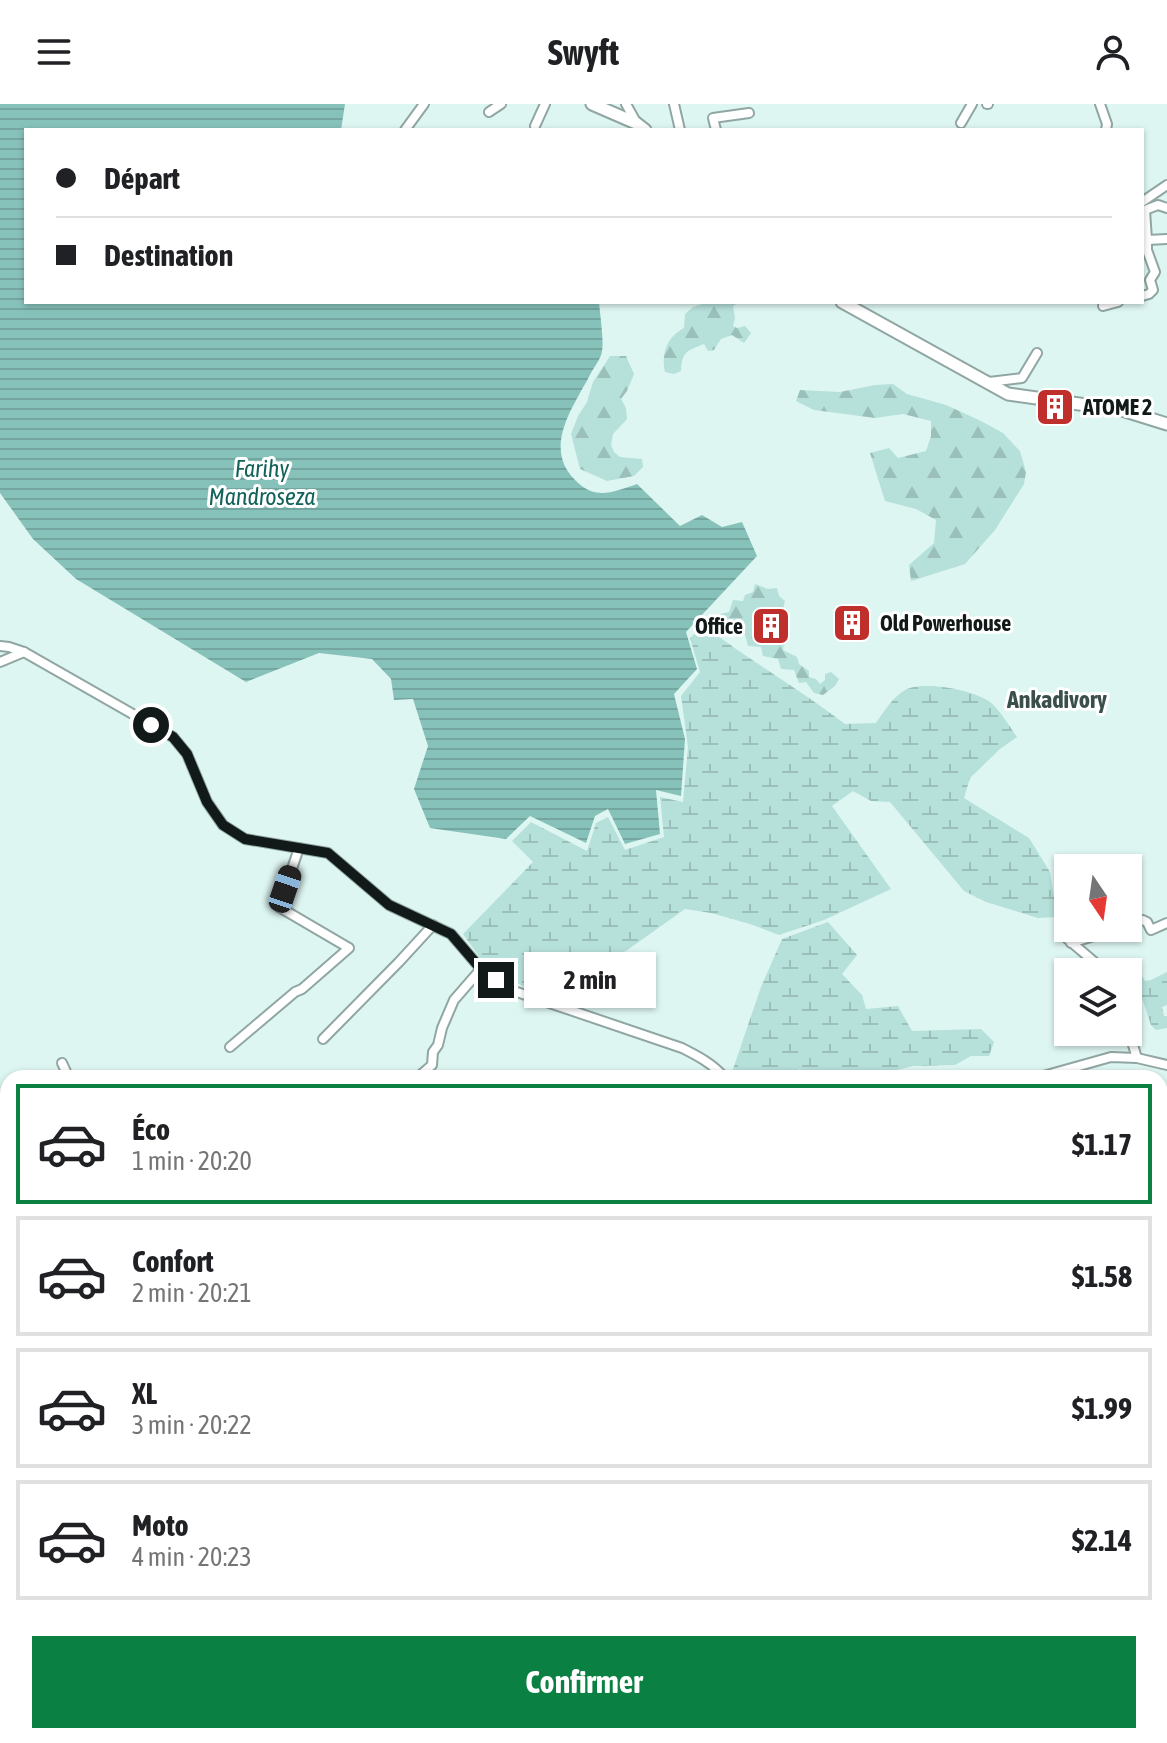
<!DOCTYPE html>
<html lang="fr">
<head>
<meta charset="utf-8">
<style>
  body { margin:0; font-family:"Asap Condensed",sans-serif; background:#f6f6f6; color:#202124; height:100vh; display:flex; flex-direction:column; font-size:30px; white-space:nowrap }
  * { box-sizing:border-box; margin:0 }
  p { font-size:26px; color:#757577 }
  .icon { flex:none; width:44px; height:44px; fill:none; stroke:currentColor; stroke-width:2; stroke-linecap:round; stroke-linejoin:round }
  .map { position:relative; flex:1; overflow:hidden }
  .details { position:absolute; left:0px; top:966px; width:1168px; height:674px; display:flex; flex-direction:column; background:#fff; border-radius:24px 24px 0 0; box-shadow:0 2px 6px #0004 }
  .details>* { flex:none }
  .top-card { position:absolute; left:24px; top:24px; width:1120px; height:176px; border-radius:0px; box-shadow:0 2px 6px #0004; display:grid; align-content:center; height:176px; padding:0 32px; background:#fff }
  .needle { width:52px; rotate:167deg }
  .fabs { position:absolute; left:1054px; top:750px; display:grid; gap:16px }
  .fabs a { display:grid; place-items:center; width:88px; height:88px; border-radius:0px; background:#fff; box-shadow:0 2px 6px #0004; font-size:40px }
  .end { position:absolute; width:36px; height:36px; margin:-18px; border:10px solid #111a18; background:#fff; box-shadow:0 0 0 4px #fff }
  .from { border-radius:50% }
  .bubble { position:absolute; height:56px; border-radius:0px; background:#fff; box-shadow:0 2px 6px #0004; font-size:26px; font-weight:700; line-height:56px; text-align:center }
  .car { position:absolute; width:24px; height:48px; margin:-24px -12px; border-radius:10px; box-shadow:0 0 6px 2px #0007; background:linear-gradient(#222 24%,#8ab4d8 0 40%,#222 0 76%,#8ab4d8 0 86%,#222 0) }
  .top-card b { display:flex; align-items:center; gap:28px; height:76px; font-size:30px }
  .top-card b+b { border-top:2px solid #e0e0e0 }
  .top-card i { width:20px; height:20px; background:#202124 }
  ul { padding:14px 0 0; list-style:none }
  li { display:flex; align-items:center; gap:24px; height:120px; margin:0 16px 12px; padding:0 16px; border:4px solid #e0e0e0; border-radius:0px }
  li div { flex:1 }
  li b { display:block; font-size:30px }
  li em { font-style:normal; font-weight:700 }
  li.active { border-color:#0b8043 }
  li>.icon { width:72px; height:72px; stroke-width:1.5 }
  .primary-button { display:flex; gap:16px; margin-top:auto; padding:16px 32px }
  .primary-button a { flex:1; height:92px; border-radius:0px; background:#0b8043; color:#fff; font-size:32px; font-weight:700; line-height:92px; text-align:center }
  header { display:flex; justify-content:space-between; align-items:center; height:104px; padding:0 32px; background:#fff; font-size:36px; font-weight:700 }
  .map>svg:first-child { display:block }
  .forest { fill:url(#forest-firs) }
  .wetland { fill:url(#wetland-marsh) }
  .water { fill:url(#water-rules) }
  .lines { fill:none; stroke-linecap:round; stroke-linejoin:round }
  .minor-casing { stroke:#90a6a3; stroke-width:12 }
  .major-casing { stroke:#90a6a3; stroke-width:15 }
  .minor { stroke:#fff; stroke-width:8 }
  .major { stroke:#fff; stroke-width:11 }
  .route { stroke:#111a18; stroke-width:10 }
  .labels { text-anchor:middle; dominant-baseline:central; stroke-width:6; stroke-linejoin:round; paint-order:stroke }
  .poi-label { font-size:22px; font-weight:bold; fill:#111a18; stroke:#fff; text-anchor:start }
  .water-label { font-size:24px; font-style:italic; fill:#14635b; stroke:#fff }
  .neighbourhood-label { font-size:24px; font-weight:bold; fill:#3a4f4c; stroke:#fff }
</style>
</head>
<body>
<header><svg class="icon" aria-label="menu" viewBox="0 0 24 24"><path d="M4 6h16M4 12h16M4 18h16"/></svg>Swyft<svg class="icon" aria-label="person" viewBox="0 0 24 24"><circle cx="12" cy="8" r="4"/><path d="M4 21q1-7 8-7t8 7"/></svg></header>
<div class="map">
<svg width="1167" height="1639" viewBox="0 0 1167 1639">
  <defs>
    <pattern id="forest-firs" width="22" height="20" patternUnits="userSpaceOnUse" patternTransform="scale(2)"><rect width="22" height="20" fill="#b6e0da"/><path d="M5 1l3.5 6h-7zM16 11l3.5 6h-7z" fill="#9bc0ba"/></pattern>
    <pattern id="wetland-marsh" width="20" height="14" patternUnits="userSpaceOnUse" patternTransform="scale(2)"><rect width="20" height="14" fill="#b6e0da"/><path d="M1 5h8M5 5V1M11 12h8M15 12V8" fill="none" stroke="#9bc0ba"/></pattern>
    <pattern id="water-rules" width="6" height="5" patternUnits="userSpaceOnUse" patternTransform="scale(2)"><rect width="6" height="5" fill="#87c2ba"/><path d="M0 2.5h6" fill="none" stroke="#74a69f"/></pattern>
  </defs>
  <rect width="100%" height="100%" fill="#def6f2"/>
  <!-- forest -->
  <g class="forest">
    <path d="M708,198H740L733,202L735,214L733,222L737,224L745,222L751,229L744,239L732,231L721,235L714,246L708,247L704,240C686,247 682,248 681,267L674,270L665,268C661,249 667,233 684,224L685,210L693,203Z"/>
    <path d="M610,252H626L634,270L627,287L621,295L626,304L627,315L613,330L611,341L614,348L620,353L642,355L643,363L634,372L607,377L580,365L571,330L578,312L587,298L593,278Z"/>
    <path d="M893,280L907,290L946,301L981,317L1003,329L1020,347L1026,368L1024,380L995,426L965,460L911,477L909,461L934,439L936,416L916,405L885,397L870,349L889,344L898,354L926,347L931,332V317L903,310L875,314L814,306L796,297L800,286L840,288L875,281Z"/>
    <path d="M755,480L768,485L777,484L779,492L785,497L783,505L759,509L766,536H784L783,546L797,553L799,560L809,567V573L816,575L820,580L825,576V570L831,568L839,575L835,582L823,591L814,589L806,578L799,579L794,566L781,565L778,555L763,552L761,543L748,542L745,531H734L730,524L721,522L716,518L720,510L729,508L733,496L743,497L745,491L753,488Z"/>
  </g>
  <!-- wetland -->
  <g class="wetland">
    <path d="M703,521C749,556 799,585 845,620L876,619C884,607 893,593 905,586C922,576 975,586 990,598C1000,606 1009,622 1017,633L1000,645L970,674L964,694L1029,734L1050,768L1057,813L1038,814L986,798L964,787L890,698L871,697L853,687L832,702L891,785L824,816L779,831L750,820L711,809L685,805L626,847L529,886L483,858L463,830L533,758L512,737L531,718L587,747L596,719L608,713L625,746L664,733L660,693L683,698L688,643L681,592L700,568L690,534Z"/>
    <path d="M828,818L857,851L842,870L862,891L866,905L898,902L912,927L981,925L994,938L989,952H971L955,961L913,962L873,972L818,971L799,965L795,974H741L732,968L761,883L782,835Z"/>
    <path d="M1167,868V901L1162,903L1164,912H1167V924L1156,926L1151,921L1142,894L1133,875L1141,870L1145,877L1151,876Z"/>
    <path d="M1167,993V1185L1160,1177V994Z"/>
  </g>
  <!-- water -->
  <path class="water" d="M0,0H345L341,26H26V198H599C600,211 604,236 602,247C601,255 594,263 591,269C574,302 542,343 575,376C595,397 613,388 637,380L680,422L702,411L722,423L742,418L757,452L686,528L697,565L674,590L685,635L681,692L656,686L660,730L625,740L608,705L595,712L586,739L530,712L506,735L430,724L414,685L428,642L413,595L394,596L391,575L372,555L319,549L246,578L76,475L33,435L0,389Z"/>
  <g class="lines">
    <!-- minor casing -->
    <g class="minor-casing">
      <g id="minor">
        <path d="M626,0L636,18"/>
        <path d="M674,0L680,26"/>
        <path d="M987,0H988"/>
        <path d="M1100,0L1107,20L1106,26"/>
        <path d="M489,8L501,0"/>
        <path d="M961,19L972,0"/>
        <path d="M535,22L545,0"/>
        <path d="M405,26L424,0"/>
        <path d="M716,26L713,14L749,9"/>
        <path d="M1142,98L1167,81"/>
        <path d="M1167,104L1158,101L1145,106L1147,136L1167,135"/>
        <path d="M1142,192L1149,190L1153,186L1150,176L1155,168L1147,146V136"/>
        <path d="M1103,202L1118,198"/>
        <path d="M985,276L989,278L1022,274L1037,249"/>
        <path d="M0,542L9,543L24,548L173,633L187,650L207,698L223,721L245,735L328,749L389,801L451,830L481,865L511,886L682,944C698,952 713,960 725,974"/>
        <path d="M0,558L24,548"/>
        <path d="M1128,821L1143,816L1147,818L1151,826L1167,819"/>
        <path d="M1070,824L1066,827L1064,832L1098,861L1102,868"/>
        <path d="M1071,839L1120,824"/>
        <path d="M1128,925L1137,954"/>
        <path d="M323,935L399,858L433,821"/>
        <path d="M230,943L295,888L302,885L349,844L279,803L299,744"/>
        <path d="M62,959L69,974"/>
        <path d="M417,974L432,961L433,948L438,941L442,924L454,896L481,865"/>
        <path d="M1036,974L1111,953L1137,954L1167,961"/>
        <path d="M0,1003L8,1010"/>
        <path d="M0,1097L8,1098"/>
        <path d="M0,1233L8,1230"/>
        <path d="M443,1632L444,1639"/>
        <path d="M628,1632L632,1639"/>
        <path d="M667,1632L669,1639"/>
        <path d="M137,1639L149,1632"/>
        <path d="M1055,1639L1059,1632"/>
      </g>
    </g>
    <!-- major casing -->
    <g class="major-casing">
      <g id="major">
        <path d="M592,0L636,19L645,26"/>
        <path d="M842,198L1008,290L1122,306L1167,320"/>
      </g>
    </g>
    <!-- minor -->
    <use href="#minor" class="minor"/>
    <!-- major -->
    <use href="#major" class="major"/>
  </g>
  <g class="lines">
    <!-- route -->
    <path class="route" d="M151,621L173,633L187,650L207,698L223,721L245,735L328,749L389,801L451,830L481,865L496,876"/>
  </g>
  <!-- icons -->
  <defs>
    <g id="building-square" transform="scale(2)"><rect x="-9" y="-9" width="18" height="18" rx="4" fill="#bf302c" stroke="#fff"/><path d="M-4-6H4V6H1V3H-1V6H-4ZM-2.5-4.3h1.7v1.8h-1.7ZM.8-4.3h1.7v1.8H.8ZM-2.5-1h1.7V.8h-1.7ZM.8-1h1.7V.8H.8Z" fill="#fff"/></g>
  </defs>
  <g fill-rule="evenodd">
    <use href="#building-square" x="1055" y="303"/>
    <use href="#building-square" x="852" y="519"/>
    <use href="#building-square" x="771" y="522"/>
  </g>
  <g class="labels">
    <!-- poi labels -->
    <g class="poi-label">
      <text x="1083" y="303">ATOME 2</text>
      <text x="880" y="519">Old Powerhouse</text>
      <text x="743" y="522" text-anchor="end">Office</text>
    </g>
    <!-- water labels -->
    <g class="water-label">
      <text x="262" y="364">Farihy<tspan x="262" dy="28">Mandroseza</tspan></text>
    </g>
    <!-- neighbourhood labels -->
    <g class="neighbourhood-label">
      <text x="1057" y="595">Ankadivory</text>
    </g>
  </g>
</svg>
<div class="fabs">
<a><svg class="needle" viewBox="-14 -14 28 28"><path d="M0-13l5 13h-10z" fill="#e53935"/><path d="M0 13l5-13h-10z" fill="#757577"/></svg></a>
<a><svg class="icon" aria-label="layers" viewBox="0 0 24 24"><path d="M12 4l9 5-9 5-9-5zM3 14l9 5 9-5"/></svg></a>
</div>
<i class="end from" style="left:151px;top:621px"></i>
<i class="end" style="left:496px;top:876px"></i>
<div class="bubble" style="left:524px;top:848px;width:132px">2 min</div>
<i class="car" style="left:285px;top:785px;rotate:19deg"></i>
<div class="top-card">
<b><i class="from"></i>Départ</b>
<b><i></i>Destination</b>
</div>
<section class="details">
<ul>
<li class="active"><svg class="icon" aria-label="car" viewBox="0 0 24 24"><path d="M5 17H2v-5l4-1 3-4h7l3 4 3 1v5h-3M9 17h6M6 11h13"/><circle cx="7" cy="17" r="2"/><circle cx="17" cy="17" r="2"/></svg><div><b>Éco</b><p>1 min · 20:20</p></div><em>$1.17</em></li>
<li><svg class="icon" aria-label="car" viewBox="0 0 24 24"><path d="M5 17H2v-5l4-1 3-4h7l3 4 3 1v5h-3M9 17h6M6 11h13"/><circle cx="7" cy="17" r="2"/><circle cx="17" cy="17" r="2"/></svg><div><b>Confort</b><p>2 min · 20:21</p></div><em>$1.58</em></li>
<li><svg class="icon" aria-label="car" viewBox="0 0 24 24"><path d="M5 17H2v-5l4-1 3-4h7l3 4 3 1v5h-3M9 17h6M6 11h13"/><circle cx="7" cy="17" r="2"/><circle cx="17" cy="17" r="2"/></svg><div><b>XL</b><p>3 min · 20:22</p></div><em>$1.99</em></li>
<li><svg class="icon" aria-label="car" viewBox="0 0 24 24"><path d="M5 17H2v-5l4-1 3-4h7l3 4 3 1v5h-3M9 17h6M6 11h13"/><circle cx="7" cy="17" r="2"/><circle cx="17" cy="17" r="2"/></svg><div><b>Moto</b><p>4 min · 20:23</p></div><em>$2.14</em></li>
</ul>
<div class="primary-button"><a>Confirmer</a></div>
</section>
</div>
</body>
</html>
